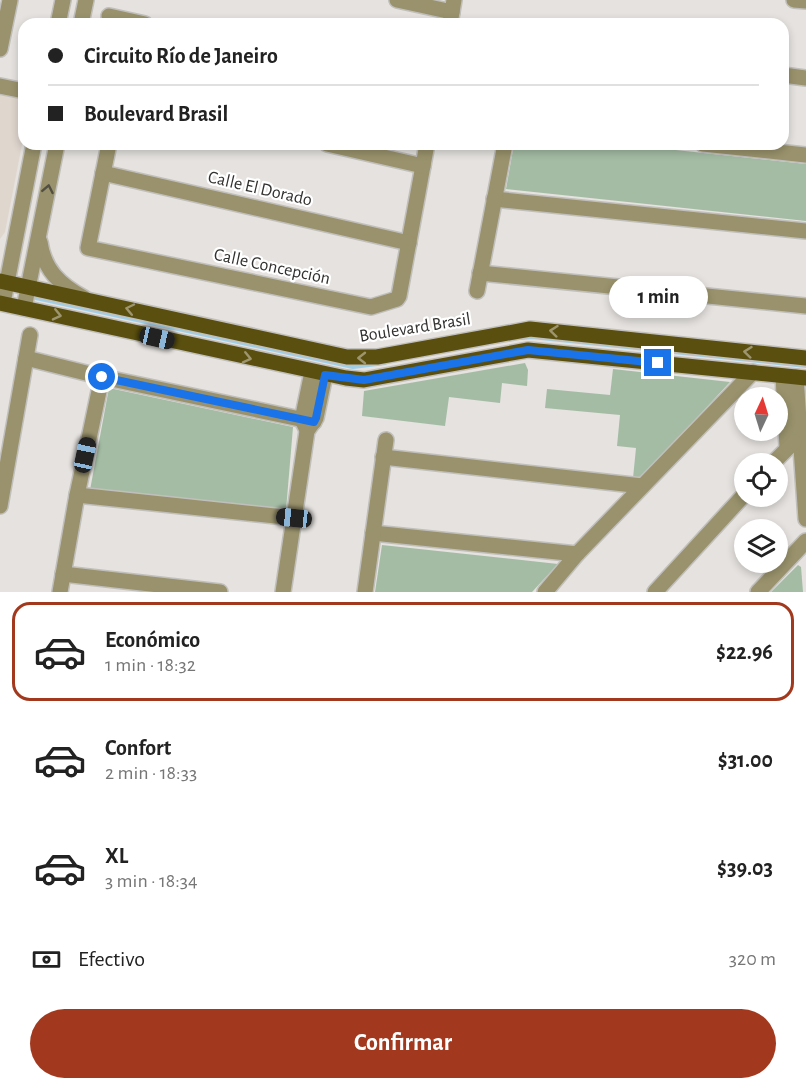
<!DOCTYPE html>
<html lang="es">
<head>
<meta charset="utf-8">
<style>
  body { margin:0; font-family:"Alegreya Sans",sans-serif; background:#f2f2f2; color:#222; height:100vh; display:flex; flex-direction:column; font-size:22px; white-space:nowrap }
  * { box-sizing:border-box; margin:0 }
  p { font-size:20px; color:#767676 }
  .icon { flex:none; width:33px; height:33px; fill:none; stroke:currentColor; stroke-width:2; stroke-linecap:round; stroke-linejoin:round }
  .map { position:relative; height:592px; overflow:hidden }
  .sheet { display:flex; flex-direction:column; background:#fff; flex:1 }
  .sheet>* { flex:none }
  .banner { position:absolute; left:18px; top:18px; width:771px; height:132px; border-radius:18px; box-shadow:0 3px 9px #0003; display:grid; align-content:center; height:132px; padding:0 30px; background:#fff }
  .needle { width:39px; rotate:4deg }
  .controls { position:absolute; left:734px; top:387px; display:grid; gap:12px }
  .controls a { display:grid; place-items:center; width:54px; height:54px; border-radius:50%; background:#fff; box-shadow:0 3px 9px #0003; font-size:30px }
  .end { position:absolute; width:27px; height:27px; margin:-14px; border:8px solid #1a73e8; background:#fff; box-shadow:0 0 0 3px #fff }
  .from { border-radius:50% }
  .bubble { position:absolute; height:42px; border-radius:21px; background:#fff; box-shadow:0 3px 9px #0003; font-size:20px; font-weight:600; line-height:42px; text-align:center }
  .car { position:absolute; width:18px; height:36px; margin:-18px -9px; border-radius:8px; box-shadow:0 0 4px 2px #0007; background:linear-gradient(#222 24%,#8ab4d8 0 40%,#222 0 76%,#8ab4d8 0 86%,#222 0) }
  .banner b { display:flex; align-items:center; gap:21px; height:57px; font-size:22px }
  .banner b+b { border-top:2px solid #e0e0e0 }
  .banner i { width:15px; height:15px; background:#222 }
  ul { padding:10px 0 0; list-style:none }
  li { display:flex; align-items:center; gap:18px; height:99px; margin:0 12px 9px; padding:0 18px; border:3px solid transparent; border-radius:18px }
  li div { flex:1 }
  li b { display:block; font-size:22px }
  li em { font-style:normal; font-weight:600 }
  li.on { border-color:#a2391e }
  li>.icon { width:54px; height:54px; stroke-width:1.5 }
  .pay { display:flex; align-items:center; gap:15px; height:66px; padding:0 30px; font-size:22px }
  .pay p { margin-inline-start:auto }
  .primary-button { display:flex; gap:12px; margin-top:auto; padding:12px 30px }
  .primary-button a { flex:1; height:69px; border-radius:36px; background:#a2391e; color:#fff; font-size:24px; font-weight:600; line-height:69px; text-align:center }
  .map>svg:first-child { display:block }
  .built { fill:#dfd6ce }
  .green { fill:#a4bca4 }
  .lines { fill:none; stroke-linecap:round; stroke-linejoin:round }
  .stream { stroke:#9fcfe7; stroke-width:4 }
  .minor-casing { stroke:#c1bfbc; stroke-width:18 }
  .major-casing { stroke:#c1bfbc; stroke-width:18 }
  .minor { stroke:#99926c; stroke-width:15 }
  .major { stroke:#5a4f0e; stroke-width:15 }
  .oneway { stroke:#514e42 }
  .oneway2 { stroke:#9c956e }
  .route { stroke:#1a73e8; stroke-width:8 }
  .labels { text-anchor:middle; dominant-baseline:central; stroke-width:4.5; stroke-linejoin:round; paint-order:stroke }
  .street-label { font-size:18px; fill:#323130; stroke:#fff }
</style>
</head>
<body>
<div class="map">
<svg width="806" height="592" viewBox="0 0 806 592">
  <rect width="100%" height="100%" fill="#e5e2df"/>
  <!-- built -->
  <path class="built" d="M0,95L24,100V134L5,232L0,239Z"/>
  <!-- green -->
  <g class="green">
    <path d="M514,144H620L806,164V221L506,189Z"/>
    <path d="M525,363L528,370L527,386L502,383L500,403L449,397L445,426L362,416L364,391Z"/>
    <path d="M613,369L730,382L640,479L633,478L636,448L617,446L620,415L545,408L547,389L610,395Z"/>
    <path d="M109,388L293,427L286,510L90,490Z"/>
    <path d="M382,545L558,564L532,592H375Z"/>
    <path d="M798,565L801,567L803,592H771Z"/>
  </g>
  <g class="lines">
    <!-- stream -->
    <g class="stream">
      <path d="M36,298L353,367L385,363"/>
      <path d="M522,338L532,337L806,366"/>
    </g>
    <!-- minor casing -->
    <g class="minor-casing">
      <g id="minor">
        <path d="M397,0L452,12"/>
        <path d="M794,0L806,1"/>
        <path d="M109,16L145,24"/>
        <path d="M58,24L63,0"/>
        <path d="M81,24L86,0"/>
        <path d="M450,24L454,0"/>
        <path d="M0,49L10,0"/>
        <path d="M783,75L806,78"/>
        <path d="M0,86L24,91"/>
        <path d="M109,144L88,248L371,307L397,299L399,296L427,144"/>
        <path d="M327,144L423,166"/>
        <path d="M703,144L806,155"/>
        <path d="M103,173L409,243"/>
        <path d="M494,199L806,231"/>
        <path d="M40,242C44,270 60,285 84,298"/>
        <path d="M480,273L806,306"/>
        <path d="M477,291L505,144"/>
        <path d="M3,303L34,144"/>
        <path d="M24,308L57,144"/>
        <path d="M26,358L102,377L314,422"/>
        <path d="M783,376L787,447"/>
        <path d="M796,377L806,519"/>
        <path d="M306,428L302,420L312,372"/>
        <path d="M383,457L642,486"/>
        <path d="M772,464L794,442"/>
        <path d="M77,495L294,518"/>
        <path d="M0,506L30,335"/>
        <path d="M373,533L577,554"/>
        <path d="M63,574L220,592"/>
        <path d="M60,592L77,495L102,377"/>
        <path d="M283,592L307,431L316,418L325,375"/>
        <path d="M365,592L386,440"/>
        <path d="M545,592L577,554L753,372"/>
        <path d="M655,592L744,495"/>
        <path d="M758,592L806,541"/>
      </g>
    </g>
    <!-- major casing -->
    <g class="major-casing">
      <g id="major">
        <path d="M0,281L347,357H377L530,329L806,358"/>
        <path d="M0,303L346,378L364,380L380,377L528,350L806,378"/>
      </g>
    </g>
    <!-- minor -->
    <use href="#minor" class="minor"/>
    <!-- major -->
    <use href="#major" class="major"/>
  </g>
  <!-- one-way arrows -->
  <defs><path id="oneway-chevron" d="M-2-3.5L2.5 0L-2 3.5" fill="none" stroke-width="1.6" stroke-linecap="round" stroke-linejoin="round" transform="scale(1.5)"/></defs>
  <use class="oneway" href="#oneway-chevron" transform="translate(48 189) rotate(-79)"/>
  <g class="oneway2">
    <use href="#oneway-chevron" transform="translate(130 309) rotate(-168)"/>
    <use href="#oneway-chevron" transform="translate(57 315) rotate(13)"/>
    <use href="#oneway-chevron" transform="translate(554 331) rotate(-174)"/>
    <use href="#oneway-chevron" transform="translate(748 352) rotate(-174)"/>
    <use href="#oneway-chevron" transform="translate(247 358) rotate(13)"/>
    <use href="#oneway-chevron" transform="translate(362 358) rotate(180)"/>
  </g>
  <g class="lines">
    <!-- route -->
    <path class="route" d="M102,377L314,422L316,418L325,375L364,380L528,350L658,363"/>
  </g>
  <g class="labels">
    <!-- street labels -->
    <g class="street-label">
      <text transform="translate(260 189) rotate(13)">Calle El Dorado</text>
      <text transform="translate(272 267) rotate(12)">Calle Concepción</text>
      <text transform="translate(415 328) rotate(-9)">Boulevard Brasil</text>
    </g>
  </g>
</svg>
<div class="controls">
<a><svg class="needle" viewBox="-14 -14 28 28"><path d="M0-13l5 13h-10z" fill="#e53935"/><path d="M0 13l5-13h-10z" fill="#767676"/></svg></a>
<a><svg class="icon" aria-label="locate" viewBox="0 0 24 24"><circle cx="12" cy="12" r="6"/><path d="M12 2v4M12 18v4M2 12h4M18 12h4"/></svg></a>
<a><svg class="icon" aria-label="layers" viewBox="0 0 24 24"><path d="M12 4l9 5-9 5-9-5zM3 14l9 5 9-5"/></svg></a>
</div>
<i class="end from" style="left:102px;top:377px"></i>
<i class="end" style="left:658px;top:363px"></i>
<div class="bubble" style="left:609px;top:276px;width:99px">1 min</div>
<i class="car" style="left:157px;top:338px;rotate:103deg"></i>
<i class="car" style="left:85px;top:455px;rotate:12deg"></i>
<i class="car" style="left:294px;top:518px;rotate:276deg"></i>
<div class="banner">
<b><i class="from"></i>Circuito Río de Janeiro</b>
<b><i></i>Boulevard Brasil</b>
</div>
</div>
<section class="sheet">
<ul>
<li class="on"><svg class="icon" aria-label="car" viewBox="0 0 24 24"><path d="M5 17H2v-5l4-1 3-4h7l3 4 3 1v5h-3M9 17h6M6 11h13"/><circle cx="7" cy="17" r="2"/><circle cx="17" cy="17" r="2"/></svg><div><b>Económico</b><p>1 min · 18:32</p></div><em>$22.96</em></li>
<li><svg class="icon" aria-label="car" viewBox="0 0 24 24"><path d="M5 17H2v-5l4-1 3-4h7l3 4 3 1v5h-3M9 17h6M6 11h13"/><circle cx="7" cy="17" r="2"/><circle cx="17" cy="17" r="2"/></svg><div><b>Confort</b><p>2 min · 18:33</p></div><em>$31.00</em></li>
<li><svg class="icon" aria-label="car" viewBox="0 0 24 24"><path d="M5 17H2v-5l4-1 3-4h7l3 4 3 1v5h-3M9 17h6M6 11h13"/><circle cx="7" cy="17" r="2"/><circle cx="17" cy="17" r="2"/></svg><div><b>XL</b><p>3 min · 18:34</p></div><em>$39.03</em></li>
</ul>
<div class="pay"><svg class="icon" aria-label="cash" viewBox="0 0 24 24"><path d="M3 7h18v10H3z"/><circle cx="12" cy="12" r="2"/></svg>Efectivo<p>320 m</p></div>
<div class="primary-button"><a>Confirmar</a></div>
</section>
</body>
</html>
